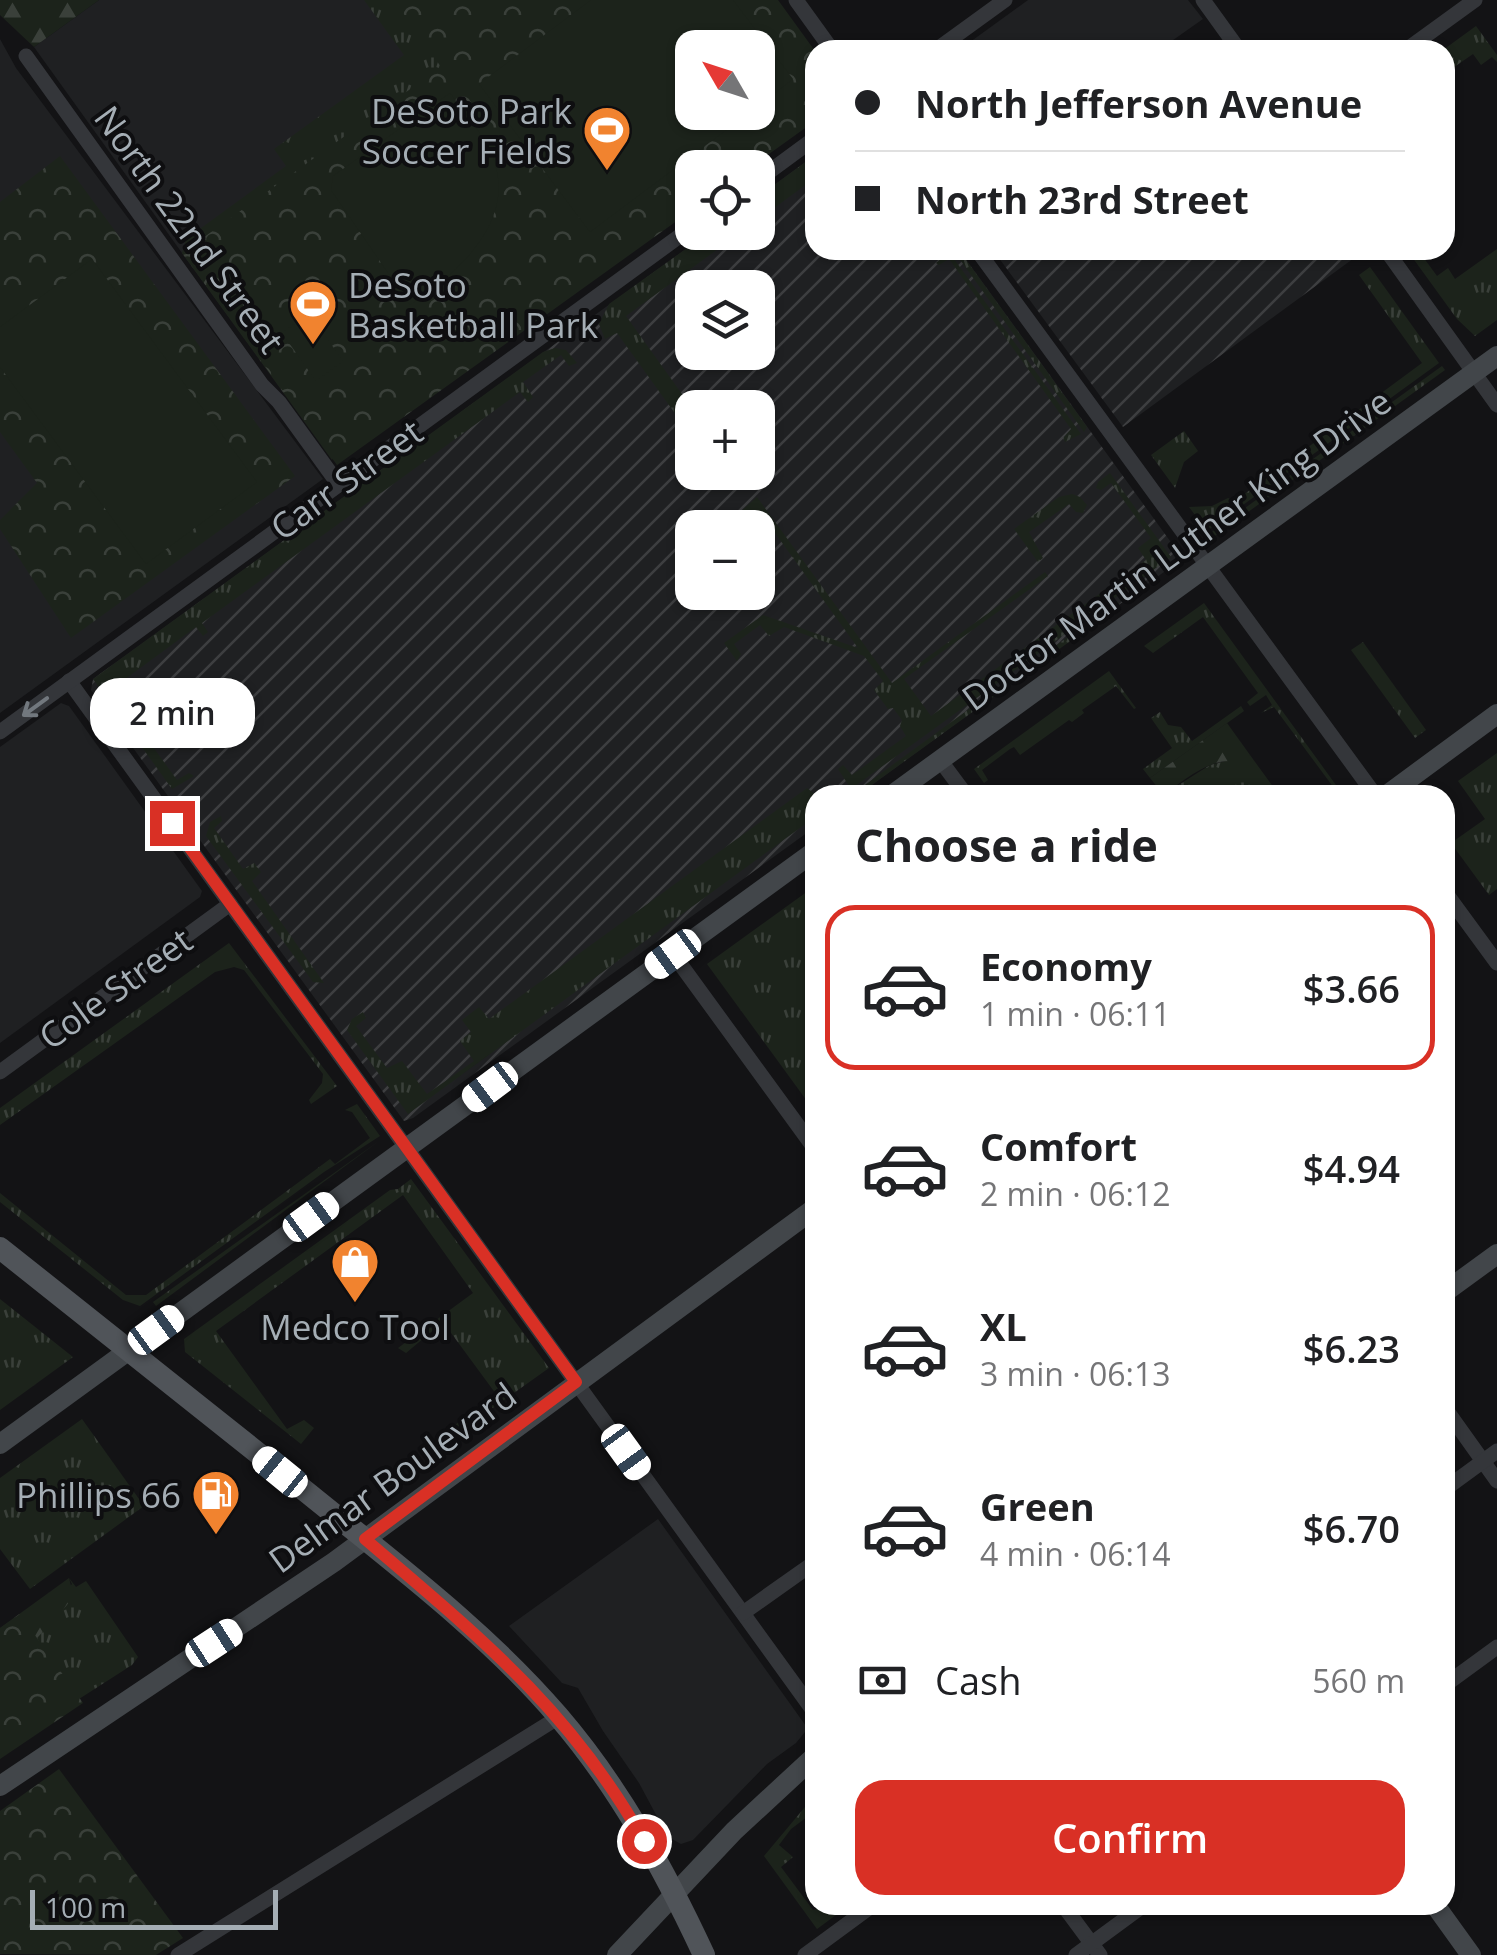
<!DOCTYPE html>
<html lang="en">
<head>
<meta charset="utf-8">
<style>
  body { margin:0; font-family:"Open Sans",sans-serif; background:#f6f6f6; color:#202124; height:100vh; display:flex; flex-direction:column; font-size:38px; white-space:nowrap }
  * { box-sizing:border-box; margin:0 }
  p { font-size:32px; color:#757577 }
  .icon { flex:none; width:55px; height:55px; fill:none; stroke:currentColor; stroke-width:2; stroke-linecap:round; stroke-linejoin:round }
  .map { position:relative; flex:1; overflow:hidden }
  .panel { position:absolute; left:805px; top:785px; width:650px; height:1130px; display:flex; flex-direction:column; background:#fff; border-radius:30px; box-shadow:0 2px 8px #0004 }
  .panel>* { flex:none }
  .banner { position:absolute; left:805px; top:40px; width:650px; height:220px; border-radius:30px; box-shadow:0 2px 8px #0004; display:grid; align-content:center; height:220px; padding:0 50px; background:#fff }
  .needle { width:65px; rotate:309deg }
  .controls { position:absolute; left:675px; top:30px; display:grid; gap:20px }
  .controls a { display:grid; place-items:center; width:100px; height:100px; border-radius:20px; background:#fff; box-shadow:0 2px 8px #0004; font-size:50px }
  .scale { position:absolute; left:30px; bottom:25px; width:248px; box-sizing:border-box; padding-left:10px; border:5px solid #a5aeb5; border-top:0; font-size:28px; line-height:35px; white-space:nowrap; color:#a5aeb5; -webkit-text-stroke:8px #0e0e10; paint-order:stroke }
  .end { position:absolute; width:45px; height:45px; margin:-22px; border:12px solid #d93025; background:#fff; box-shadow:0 0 0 5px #fff }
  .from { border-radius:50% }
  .bubble { position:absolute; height:70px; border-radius:30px; background:#fff; box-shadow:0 2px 8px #0004; font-size:32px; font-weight:600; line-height:70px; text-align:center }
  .car { position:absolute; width:30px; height:60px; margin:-30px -15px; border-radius:12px; box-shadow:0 0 8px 2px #0007; background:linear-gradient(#fff 24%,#345 0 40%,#fff 0 76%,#345 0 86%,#fff 0) }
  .banner b { display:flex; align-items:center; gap:35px; height:95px; font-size:38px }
  .banner b+b { border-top:2px solid #e0e0e0 }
  .banner i { width:25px; height:25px; background:#202124 }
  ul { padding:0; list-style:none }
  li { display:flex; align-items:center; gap:30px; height:165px; margin:0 20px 15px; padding:0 30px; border:5px solid transparent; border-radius:30px }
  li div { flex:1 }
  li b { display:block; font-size:38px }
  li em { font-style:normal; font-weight:600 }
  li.active { border-color:#d93025 }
  li>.icon { width:90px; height:90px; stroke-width:1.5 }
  h2 { padding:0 50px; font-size:45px; line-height:120px }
  .pay { display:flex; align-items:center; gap:25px; height:110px; padding:0 50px; font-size:38px }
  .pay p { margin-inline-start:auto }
  .button { display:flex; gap:20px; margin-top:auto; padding:20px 50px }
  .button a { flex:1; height:115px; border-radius:30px; background:#d93025; color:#fff; font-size:40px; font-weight:600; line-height:115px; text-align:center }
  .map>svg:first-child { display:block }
  .built { fill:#1f2022 }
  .industrial { fill:url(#industrial-furrows); fill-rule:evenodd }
  .grass { fill:url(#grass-tufts) }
  .forest { fill:url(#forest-firs) }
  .park { fill:url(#park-crowns); fill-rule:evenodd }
  .garden { fill:#1c231b }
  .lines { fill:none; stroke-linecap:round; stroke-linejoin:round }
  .street { stroke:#34363a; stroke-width:15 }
  .secondary { stroke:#42464a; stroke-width:20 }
  .primary { stroke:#505459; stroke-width:22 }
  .oneway { stroke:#72787e }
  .route { stroke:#d93025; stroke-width:12 }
  .labels { text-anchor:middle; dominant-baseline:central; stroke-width:8; stroke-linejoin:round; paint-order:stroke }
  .poi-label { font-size:35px; fill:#a5aeb5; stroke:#0e0e10; text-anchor:end }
  .street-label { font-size:35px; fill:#a5aeb5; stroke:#0e0e10 }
</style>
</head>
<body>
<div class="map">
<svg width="1497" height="1955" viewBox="0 0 1497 1955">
  <defs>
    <pattern id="industrial-furrows" width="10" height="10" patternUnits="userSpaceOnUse" patternTransform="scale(2.5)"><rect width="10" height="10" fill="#1f2022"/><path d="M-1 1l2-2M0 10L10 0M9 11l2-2" fill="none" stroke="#3d3e40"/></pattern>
    <pattern id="grass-tufts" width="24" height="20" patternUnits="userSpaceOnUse" patternTransform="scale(2.5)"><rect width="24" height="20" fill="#1c231b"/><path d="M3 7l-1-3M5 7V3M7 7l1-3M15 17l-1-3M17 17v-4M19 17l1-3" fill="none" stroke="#3a403a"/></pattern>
    <pattern id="forest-firs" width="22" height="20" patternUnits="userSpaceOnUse" patternTransform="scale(2.5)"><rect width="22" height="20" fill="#1c231b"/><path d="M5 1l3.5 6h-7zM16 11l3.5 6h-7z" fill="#3a403a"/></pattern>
    <pattern id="park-crowns" width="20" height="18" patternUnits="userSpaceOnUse" patternTransform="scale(2.5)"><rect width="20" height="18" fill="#1c231b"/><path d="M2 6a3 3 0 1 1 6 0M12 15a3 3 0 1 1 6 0" fill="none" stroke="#3a403a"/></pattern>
  </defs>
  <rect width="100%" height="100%" fill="#131315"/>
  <!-- built -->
  <g class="built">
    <path d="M99,0H394L441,67L182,253L34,47Z"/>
    <path d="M1028,0H1188L1203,19L1159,50H959Z"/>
    <path d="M0,39L16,68L323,479L0,713Z"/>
    <path d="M61,703L69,706L202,891L200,897L0,1043V747Z"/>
    <path d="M658,1519L806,1726L805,1732L796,1743L767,1764L693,1840L681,1844L668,1837L639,1783L603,1731L578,1688L562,1683L509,1626Z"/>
  </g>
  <!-- industrial -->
  <g class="industrial">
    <path d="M815,155V250H959L1178,552L1179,561L858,795H815V827L413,1118L404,1121L91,690L93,679L708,233L758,232V197ZM692,288H758V352H692ZM692,408H758V472H692ZM692,528H758V592H692Z"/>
    <path d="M993,250H1365L1123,427Z"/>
  </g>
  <!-- grass -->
  <g class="grass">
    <path d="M364,0H551L332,460L182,253L186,239L286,166L274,149L404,55Z"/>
    <path d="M1476,26L1497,55V62L1492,57L1481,65L1473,54L1447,72L1443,50Z"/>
    <path d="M815,155V178L758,220V197Z"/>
    <path d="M708,233H740L626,316L692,408V437L617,333L605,339L599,324L609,304Z"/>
    <path d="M1497,249V320L1475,336L1457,319L1407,250H1418L1437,276L1448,268L1455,279Z"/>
    <path d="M953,250H959L1087,427L1084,432Z"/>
    <path d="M949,252L1081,434L1065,442L1063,438L1071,429L949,259L939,265L936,263Z"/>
    <path d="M1370,267L1439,363L1207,531L1189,507L1212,506L1228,498L1235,501L1422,363L1359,275Z"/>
    <path d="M555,348L566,350L577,363L569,366L561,355L523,382L533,397L528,402L520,392L202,623L208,632L203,636L196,627L124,680L133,693L122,704L177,780L189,773L194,776L172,789L93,679L543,352Z"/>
    <path d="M1442,366L1445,370L1212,538L1209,534Z"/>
    <path d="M1184,431L1198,451L1184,462L1175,488L1151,455Z"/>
    <path d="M1110,473L1171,557L851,789L838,769L843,765L852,775L906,736L900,726L902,720L893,708L888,709L874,690L883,681L864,656L784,627L769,636L760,625L734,644L741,654L737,661L724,643L763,615L858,648L775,533L742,520L739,513L757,497L892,683L1045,572L1048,576L904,679L931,716L1146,560L1138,548L1151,538L1111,483L1101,490L1096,488L1098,482Z"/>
    <path d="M1072,494L1080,497L1087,505L1083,513L1076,512L1069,504L1029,532L1043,558L1038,562L1014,529L1059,497Z"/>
    <path d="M1117,601L1120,605L858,795L854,793Z"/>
    <path d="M1204,603L1341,792L1326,795L1334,788L1274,707L1261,713L1272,705L1266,695L1250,706L1247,702L1258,693L1203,617L1153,653L1144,646Z"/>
    <path d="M1363,642L1426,730L1415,738L1351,650Z"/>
    <path d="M1109,671L1136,708L1134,709L1116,686L1082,710L1084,713L1072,722L1069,720L1020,755L1014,747L1010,749L982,770L988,780L984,783L974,769Z"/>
    <path d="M1241,706L1244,711L1150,778L1143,769L1172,748L1151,718L1160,712L1168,725L1181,727L1192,741Z"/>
    <path d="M1497,753V889L1489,895L1451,843L1485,819L1458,781Z"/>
    <path d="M1250,755L1279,795H1151L1159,789L1169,791L1210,765Z"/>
    <path d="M807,788L816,795L815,817L408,1114L347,1030L352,1019L363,1012L366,1018L356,1026L387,1068L402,1061L427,1094L474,1061L460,1041L471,1032L462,1020L479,1007L489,1019Z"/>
    <path d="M221,816L222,821L214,828L243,869L254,863L261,872L252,881L324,983L313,982L206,836L210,822Z"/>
    <path d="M815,886V1112L707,964Z"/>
    <path d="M229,943L337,1086L311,1104L309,1100L322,1083L323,1074L244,970L234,967L215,972L0,1125V1108Z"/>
    <path d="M357,1104L380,1136L324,1172L140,1306L123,1300L0,1202V1193L126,1295H146L330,1159L335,1164L370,1138L352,1112L345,1110Z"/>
    <path d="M379,1141L156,1306L153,1302Z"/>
    <path d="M411,1179L549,1368L455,1435L451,1428L496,1394L443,1322L406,1353L398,1348L473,1293L403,1195L216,1331L287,1429L304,1420L314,1428L301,1444L185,1352L184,1339L390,1190L398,1189Z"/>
    <path d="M0,1299L73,1357L0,1410Z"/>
    <path d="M82,1419L144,1506L30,1589L0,1549V1478Z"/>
    <path d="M69,1578L76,1587L86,1581L138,1657L132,1665L79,1699L0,1664L72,1584Z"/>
    <path d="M815,1795V1811L791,1829L779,1845L793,1857L781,1867L813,1910L828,1905L836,1915L817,1929L764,1856Z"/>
  </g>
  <!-- forest -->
  <g class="forest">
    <path d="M0,0H99L34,47L0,15Z"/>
    <path d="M1227,723L1250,755L1238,762C1214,756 1188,777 1169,791L1159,789L1150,778Z"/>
    <path d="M69,1578L73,1594L67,1605L28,1648L0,1628Z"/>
  </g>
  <!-- park -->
  <g class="park">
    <path d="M394,0H778L815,51V121L751,167L692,168V210L337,465L182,253L441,67ZM692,48H758V112H692Z"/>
    <path d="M60,156L295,476L71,638L0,529V520L37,483L0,432V202Z"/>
    <path d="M20,1614L83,1703L0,1759V1628Z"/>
    <path d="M59,1769L183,1938L156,1955L0,1954V1811Z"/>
  </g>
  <!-- garden -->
  <g class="garden">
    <path d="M591,0H733L793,79L758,106V48H692V112L749,113L590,232L479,84Z"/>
    <path d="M450,93C463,110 477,127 487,145C525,214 462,270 410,305L331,190L333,176Z"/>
    <path d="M92,259L257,482L146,564L0,367V327Z"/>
    <path d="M309,313L343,361L316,381L282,333Z"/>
  </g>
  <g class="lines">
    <!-- street -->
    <g class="street">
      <path d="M796,0L832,50"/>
      <path d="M1203,0L1239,50"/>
      <path d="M936,50L1005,0"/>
      <path d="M1406,50L1475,0"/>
      <path d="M26,56L262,385L279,402L339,485"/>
      <path d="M758,180L815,138"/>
      <path d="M977,250L1375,795"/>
      <path d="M1386,250L1497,405"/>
      <path d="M69,681L815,1713"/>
      <path d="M0,732L692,227"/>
      <path d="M940,760L966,795"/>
      <path d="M1445,892L1497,963"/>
      <path d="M673,954L815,1149"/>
      <path d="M0,1072L230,904"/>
      <path d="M1445,1408L1497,1481"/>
      <path d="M1445,1489L1497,1451"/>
      <path d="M743,1613L815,1562"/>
      <path d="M1445,1685L1497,1647"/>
      <path d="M1063,1905L1100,1955"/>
      <path d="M178,1955L559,1717"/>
      <path d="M805,1955L873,1905"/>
      <path d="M1076,1955L1144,1905"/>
    </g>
    <!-- secondary -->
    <g class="secondary">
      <path d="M892,795L1497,356"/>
      <path d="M1387,795L1497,714"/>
      <path d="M1445,1292L1497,1254"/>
      <path d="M0,1444L815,851"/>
      <path d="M0,1786L334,1562L815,1208"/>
      <path d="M1435,1905L1471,1955"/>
      <path d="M617,1955L734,1831L815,1756"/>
    </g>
    <!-- primary -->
    <path class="primary" d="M0,1248C103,1329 206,1412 309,1494C394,1563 486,1632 558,1716C619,1787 665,1871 704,1955"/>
  </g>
  <!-- one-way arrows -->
  <defs><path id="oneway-shaft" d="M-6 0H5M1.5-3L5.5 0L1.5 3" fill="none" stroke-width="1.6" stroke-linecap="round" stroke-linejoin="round" transform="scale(2.5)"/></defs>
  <use class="oneway" href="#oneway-shaft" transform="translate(35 707) rotate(144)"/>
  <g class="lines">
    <!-- route -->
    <path class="route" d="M172,823L576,1382L365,1539C477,1635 570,1709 644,1841"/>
  </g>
  <!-- icons -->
  <defs>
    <g id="stadium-pin" transform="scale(2.5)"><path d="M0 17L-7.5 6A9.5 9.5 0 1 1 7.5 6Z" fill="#f1832f" stroke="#0e0e10"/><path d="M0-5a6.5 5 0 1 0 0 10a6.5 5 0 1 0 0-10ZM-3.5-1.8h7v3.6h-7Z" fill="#fff"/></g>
    <g id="shop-pin" transform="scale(2.5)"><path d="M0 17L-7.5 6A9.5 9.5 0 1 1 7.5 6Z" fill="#f1832f" stroke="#0e0e10"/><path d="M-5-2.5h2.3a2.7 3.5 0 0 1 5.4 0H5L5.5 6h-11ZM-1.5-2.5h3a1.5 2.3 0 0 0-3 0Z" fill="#fff"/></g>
    <g id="fuel-pin" transform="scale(2.5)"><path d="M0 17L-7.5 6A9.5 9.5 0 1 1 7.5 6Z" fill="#f1832f" stroke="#0e0e10"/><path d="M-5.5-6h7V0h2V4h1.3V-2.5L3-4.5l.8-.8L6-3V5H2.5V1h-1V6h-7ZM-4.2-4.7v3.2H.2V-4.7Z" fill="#fff"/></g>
  </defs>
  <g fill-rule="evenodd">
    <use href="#stadium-pin" x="607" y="130"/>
    <use href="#stadium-pin" x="313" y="304"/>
    <use href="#shop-pin" x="355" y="1262"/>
    <use href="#fuel-pin" x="216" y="1494"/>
  </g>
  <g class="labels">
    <!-- poi labels -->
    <g class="poi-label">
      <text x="572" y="110">DeSoto Park<tspan x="572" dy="40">Soccer Fields</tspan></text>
      <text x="348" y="284" text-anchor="start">DeSoto<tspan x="348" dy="40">Basketball Park</tspan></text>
      <text x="355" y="1326" text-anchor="middle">Medco Tool</text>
      <text x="181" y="1494">Phillips 66</text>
    </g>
    <!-- street labels -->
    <g class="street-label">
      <text transform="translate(190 229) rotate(54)">North 22nd Street</text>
      <text transform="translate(346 479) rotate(-36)">Carr Street</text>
      <text transform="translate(1176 549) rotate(-36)">Doctor Martin Luther King Drive</text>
      <text transform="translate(115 988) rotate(-36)">Cole Street</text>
      <text transform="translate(392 1477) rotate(-36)">Delmar Boulevard</text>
    </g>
  </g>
</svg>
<div class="controls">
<a><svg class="needle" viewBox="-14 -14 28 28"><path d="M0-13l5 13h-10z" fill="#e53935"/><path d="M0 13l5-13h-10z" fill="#757577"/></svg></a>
<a><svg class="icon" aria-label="locate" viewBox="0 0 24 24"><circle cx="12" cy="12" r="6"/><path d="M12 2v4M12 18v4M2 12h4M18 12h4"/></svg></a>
<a><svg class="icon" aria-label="layers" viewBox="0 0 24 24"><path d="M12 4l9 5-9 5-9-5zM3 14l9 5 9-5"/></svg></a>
<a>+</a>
<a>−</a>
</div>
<div class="scale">100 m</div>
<i class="end from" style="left:644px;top:1841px"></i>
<i class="end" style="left:172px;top:823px"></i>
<div class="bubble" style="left:90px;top:678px;width:165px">2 min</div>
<i class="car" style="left:673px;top:954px;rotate:234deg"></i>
<i class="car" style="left:490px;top:1087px;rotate:233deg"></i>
<i class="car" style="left:311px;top:1217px;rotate:54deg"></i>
<i class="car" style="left:156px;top:1330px;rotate:54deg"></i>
<i class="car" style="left:626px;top:1452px;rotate:144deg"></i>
<i class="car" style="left:280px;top:1472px;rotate:309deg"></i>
<i class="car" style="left:214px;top:1643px;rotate:57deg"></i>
<div class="banner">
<b><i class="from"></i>North Jefferson Avenue</b>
<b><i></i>North 23rd Street</b>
</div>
<section class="panel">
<h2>Choose a ride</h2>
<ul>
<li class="active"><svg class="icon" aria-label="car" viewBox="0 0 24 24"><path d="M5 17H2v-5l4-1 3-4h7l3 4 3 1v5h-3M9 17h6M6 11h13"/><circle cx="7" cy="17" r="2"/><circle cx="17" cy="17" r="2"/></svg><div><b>Economy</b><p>1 min · 06:11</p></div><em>$3.66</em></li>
<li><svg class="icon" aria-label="car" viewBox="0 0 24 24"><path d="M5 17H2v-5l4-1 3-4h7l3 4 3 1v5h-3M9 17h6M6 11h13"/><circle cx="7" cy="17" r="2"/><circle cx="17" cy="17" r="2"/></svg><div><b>Comfort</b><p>2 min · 06:12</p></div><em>$4.94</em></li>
<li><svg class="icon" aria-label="car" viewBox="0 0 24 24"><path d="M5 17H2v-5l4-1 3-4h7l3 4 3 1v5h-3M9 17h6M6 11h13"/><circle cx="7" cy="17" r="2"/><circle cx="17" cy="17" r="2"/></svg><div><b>XL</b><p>3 min · 06:13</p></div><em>$6.23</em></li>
<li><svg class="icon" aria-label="car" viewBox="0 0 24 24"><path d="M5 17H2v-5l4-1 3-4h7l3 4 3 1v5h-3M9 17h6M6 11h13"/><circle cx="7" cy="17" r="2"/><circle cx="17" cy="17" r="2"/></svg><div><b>Green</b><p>4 min · 06:14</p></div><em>$6.70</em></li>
</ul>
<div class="pay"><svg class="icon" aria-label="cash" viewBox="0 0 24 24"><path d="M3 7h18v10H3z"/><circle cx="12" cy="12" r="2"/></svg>Cash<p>560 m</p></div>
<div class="button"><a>Confirm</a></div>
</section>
</div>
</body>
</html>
